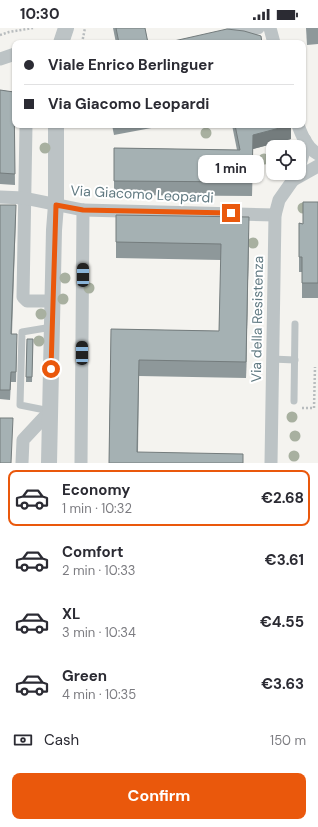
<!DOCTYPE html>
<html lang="en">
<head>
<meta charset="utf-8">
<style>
  body { margin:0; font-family:"DM Sans",sans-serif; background:#f2f2f3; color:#2b2b33; height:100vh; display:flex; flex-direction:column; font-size:15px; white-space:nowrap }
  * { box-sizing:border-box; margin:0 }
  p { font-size:13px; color:#7c7c81 }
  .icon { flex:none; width:22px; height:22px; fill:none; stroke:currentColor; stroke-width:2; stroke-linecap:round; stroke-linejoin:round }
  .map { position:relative; height:435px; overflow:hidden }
  .details { display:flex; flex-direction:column; background:#fff; flex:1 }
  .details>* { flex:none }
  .banner { position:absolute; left:12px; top:12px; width:294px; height:88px; border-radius:8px; box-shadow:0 1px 3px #0004; display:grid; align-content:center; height:88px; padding:0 12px; background:#fff }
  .fabs { position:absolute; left:266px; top:112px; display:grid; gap:8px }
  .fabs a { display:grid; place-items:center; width:40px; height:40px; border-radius:8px; background:#fff; box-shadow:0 1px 3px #0004; font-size:20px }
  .end { position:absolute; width:18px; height:18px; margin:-9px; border:5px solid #ea580c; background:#fff; box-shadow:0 0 0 2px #fff }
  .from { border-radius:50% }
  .bubble { position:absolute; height:28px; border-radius:8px; background:#fff; box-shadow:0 1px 3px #0004; font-size:13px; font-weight:700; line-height:28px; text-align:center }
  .car { position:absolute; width:12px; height:24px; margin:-12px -6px; border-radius:5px; box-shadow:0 0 3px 1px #0007; background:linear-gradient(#222 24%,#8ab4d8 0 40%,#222 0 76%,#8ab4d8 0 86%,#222 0) }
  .banner b { display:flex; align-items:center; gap:14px; height:38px; font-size:15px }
  .banner b+b { border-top:1px solid #e1e1e2 }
  .banner i { width:10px; height:10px; background:#2b2b33 }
  ul { padding:7px 0 0; list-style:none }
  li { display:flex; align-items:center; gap:12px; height:56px; margin:0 8px 6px; padding:0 4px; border:2px solid transparent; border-radius:8px }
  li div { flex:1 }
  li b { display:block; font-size:15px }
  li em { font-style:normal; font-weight:700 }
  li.on { border-color:#ea580c }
  li>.icon { width:36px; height:36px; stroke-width:1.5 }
  .pay { display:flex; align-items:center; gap:10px; height:44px; padding:0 12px; font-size:15px }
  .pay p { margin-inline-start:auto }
  .primary-button { display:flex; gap:8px; margin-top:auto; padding:8px 12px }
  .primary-button a { flex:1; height:46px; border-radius:8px; background:#ea580c; color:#fff; font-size:16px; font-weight:700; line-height:46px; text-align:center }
  .status { display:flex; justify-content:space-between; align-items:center; height:28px; padding:0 20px; background:#fff; direction:ltr }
  .status svg { height:11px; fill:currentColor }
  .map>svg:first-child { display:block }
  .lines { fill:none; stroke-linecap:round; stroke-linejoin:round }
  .path { stroke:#b8bcbe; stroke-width:2.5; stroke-dasharray:2 2; stroke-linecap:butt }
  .service { stroke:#bcc3c5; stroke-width:7 }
  .minor { stroke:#bcc3c5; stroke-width:13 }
  .tertiary { stroke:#bcc3c5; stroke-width:16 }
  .tree { fill:#a8b0a0 }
  .wall { fill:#8e989a }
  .shaded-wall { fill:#747c7d }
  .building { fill:#a5b1b3; stroke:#747c7d }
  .route { stroke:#ea580c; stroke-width:5 }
  .labels { text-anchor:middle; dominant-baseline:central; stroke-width:4; stroke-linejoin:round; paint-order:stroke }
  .street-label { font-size:14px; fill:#617a82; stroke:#fff }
</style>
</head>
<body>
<div class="status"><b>10:30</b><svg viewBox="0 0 49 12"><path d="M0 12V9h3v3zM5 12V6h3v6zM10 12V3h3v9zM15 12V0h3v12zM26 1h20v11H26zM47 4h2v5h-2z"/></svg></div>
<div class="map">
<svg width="318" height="435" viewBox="0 0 318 435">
  <rect width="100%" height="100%" fill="#f4f3ef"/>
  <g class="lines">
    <!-- path -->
    <g class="path">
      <path d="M0,7L9,4L33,0"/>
      <path d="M82,15L85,0"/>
      <path d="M302,380H314L315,339"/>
    </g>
    <!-- service -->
    <g class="service">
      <path d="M272,331L295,332"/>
      <path d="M294,373L295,296"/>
      <path d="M50,383L20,377L22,304L52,299"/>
    </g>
    <!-- minor -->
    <g class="minor">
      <path d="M270,0L274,15"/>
      <path d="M228,7L258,0"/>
      <path d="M0,31L15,26"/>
      <path d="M26,97L23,269L27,273H53"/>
      <path d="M298,97C302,108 307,120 318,126"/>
      <path d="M299,140L304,123L305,112"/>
      <path d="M296,145L293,152L318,138"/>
      <path d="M0,169L24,170L83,182L275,187"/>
      <path d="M22,435L23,412L50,383"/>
      <path d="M81,435L83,182"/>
      <path d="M271,435L275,187L279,172L293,152"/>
    </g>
    <!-- tertiary -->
    <g class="tertiary">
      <path d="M61,15L66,0"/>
      <path d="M49,435L54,202L56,177V97"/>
    </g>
  </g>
  <!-- trees -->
  <g class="tree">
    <circle cx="206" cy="105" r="5.5"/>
    <circle cx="45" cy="120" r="5.5"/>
    <circle cx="264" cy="131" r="5.5"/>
    <circle cx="303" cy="180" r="5.5"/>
    <circle cx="253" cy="215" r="5.5"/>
    <circle cx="65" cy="250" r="5.5"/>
    <circle cx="89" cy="260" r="5.5"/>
    <circle cx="63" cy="271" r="5.5"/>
    <circle cx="41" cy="286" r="5.5"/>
    <circle cx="39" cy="313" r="5.5"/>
    <circle cx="292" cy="389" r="5.5"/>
    <circle cx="295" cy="408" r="5.5"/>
    <circle cx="294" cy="428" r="5.5"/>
  </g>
  <!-- wall -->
  <g class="wall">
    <path d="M113,0H145L148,15H116Z"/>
    <path d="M306,0H318V16L307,17Z"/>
    <path d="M0,62L14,64L15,157L0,156Z"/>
    <path d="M112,97H162V98L114,107Z"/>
    <path d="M232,97H291V111L253,121L252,168L114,167V120L237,122Z"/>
    <path d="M318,174V270H302V244H299V195L303,196Z"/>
    <path d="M0,177L16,187L12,306L17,315L16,354H11L10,372L0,371Z"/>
    <path d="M116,187L249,205L246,350L139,348L138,424L109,435L111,301L219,303L221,232L116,230Z"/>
    <path d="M27,311H33L32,354H26Z"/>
  </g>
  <!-- shaded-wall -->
  <g class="shaded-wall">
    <path d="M291,97V111L253,121L252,168L253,107Z"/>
    <path d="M249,189V205L246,350V334Z"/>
  </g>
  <!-- building -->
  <g class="building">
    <path d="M116,0H145L148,15H119Z"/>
    <path d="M227,1L244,3L261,8L262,15H165Z"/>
    <path d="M0,62L14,64L15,146L0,145Z"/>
    <path d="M235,97H291L253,107L252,154L114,153V120L240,122Z"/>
    <path d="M303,174H318V255H302V229H299V195L303,196Z"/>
    <path d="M0,177H16L11,306H17L16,344H11L10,362H0Z"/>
    <path d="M116,187L249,189L246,334L139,332L137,424L243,426V435H109L111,301L219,303L221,216L116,214Z"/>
    <path d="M27,311H33L32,349H26Z"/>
    <path d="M0,390H13L11,435H0Z"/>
  </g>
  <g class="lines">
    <!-- route -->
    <path class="route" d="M51,341L56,177L83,182L231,185"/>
  </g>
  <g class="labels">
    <!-- street labels -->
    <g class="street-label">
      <text transform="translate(142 166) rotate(3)">Via Giacomo Leopardi</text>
      <text transform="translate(257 291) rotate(-89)">Via della Resistenza</text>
    </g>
  </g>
</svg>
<div class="fabs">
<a><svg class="icon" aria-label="locate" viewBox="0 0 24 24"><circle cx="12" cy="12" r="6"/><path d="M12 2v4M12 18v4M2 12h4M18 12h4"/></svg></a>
</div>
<i class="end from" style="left:51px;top:341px"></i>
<i class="end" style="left:231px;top:185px"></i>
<div class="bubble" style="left:198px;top:127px;width:66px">1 min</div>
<i class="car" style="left:83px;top:247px;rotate:0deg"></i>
<i class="car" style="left:82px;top:325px;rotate:0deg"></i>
<div class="banner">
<b><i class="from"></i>Viale Enrico Berlinguer</b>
<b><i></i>Via Giacomo Leopardi</b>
</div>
</div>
<section class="details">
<ul>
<li class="on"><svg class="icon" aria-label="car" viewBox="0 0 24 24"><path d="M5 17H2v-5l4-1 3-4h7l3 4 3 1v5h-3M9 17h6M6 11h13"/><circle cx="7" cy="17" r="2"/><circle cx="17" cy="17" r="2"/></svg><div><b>Economy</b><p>1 min · 10:32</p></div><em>€2.68</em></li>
<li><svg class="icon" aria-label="car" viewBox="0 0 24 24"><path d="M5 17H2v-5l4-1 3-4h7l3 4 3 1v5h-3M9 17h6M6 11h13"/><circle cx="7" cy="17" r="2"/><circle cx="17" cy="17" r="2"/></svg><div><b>Comfort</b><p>2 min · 10:33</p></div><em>€3.61</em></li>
<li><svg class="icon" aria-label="car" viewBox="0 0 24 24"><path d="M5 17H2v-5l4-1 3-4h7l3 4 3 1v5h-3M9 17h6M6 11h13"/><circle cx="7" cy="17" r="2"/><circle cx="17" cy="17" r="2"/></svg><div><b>XL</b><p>3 min · 10:34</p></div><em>€4.55</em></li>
<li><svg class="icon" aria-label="car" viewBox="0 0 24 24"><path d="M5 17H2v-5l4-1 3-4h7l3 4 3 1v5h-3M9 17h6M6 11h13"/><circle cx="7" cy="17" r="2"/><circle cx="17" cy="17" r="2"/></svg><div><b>Green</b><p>4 min · 10:35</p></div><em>€3.63</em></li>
</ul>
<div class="pay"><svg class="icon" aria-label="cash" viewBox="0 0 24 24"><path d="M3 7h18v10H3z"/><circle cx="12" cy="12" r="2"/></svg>Cash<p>150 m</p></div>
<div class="primary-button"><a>Confirm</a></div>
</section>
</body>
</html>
